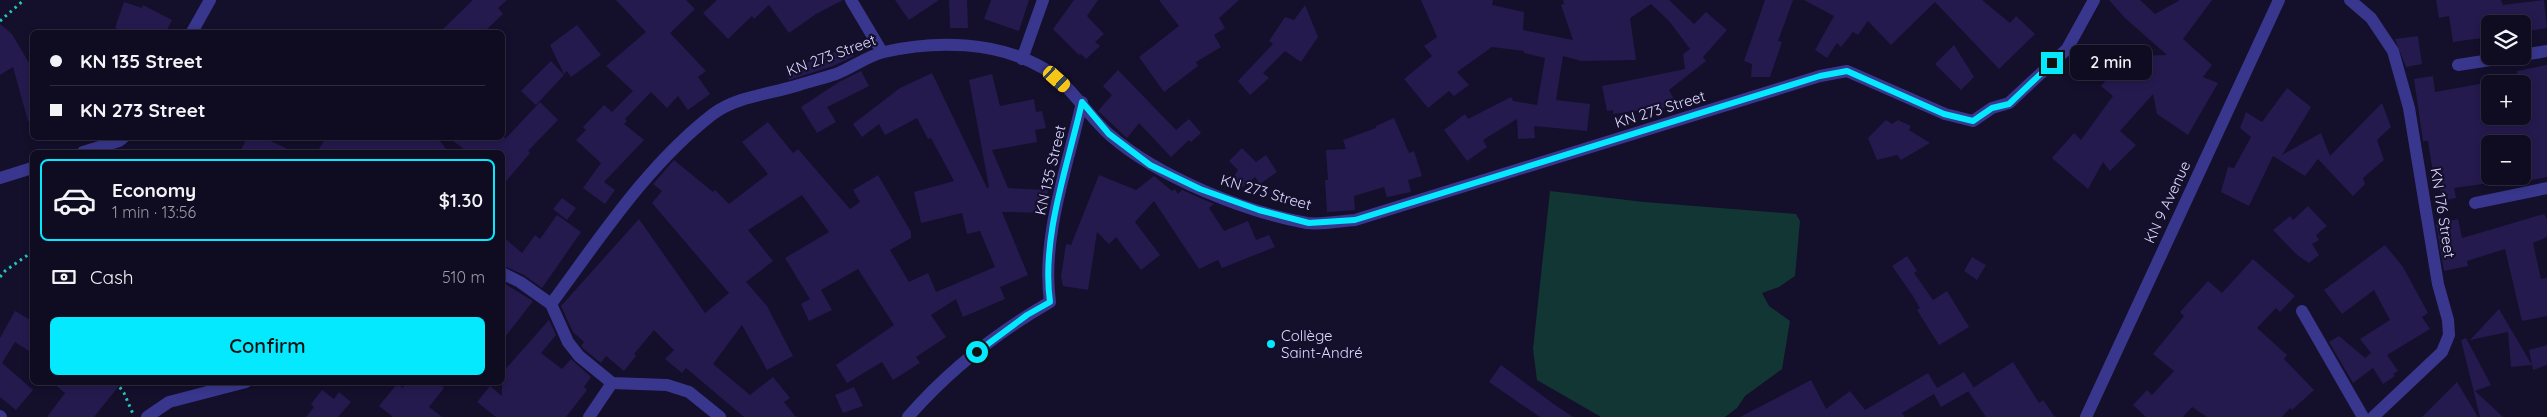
<!DOCTYPE html>
<html lang="en">
<head>
<meta charset="utf-8">
<style>
  body { margin:0; font-family:Quicksand,sans-serif; background:#181429; color:#f1f3f6; height:100vh; display:flex; flex-direction:column; font-size:19px; white-space:nowrap }
  * { box-sizing:border-box; margin:0 }
  p { font-size:16px; color:#9b9ba5 }
  .icon { flex:none; width:28px; height:28px; fill:none; stroke:currentColor; stroke-width:2; stroke-linecap:round; stroke-linejoin:round }
  .map { position:relative; flex:1; overflow:hidden }
  .drawer { position:absolute; left:30px; top:150px; width:475px; height:235px; display:flex; flex-direction:column; background:#0f0b20; border-radius:8px; box-shadow:0 2px 8px #0003,0 0 0 1px #2f2b3e }
  .drawer>* { flex:none }
  .top-card { position:absolute; left:30px; top:30px; width:475px; height:110px; border-radius:8px; box-shadow:0 2px 8px #0003,0 0 0 1px #2f2b3e; display:grid; align-content:center; height:110px; padding:0 20px; background:#0f0b20 }
  .fabs { position:absolute; left:2481px; top:15px; display:grid; gap:10px }
  .fabs a { display:grid; place-items:center; width:50px; height:50px; border-radius:8px; background:#0f0b20; box-shadow:0 2px 8px #0003,0 0 0 1px #2f2b3e; font-size:25px }
  .end { position:absolute; width:22px; height:22px; margin:-11px; border:6px solid #05e9ff; background:#111; box-shadow:0 0 0 2px #111 }
  .from { border-radius:50% }
  .bubble { position:absolute; height:35px; border-radius:8px; background:#0f0b20; box-shadow:0 2px 8px #0003,0 0 0 1px #2f2b3e; font-size:16px; font-weight:600; line-height:35px; text-align:center }
  .car { position:absolute; width:15px; height:30px; margin:-15px -8px; border-radius:6px; box-shadow:0 0 4px 1px #0007; background:linear-gradient(#f5c518 24%,#345 0 40%,#f5c518 0 76%,#345 0 86%,#f5c518 0) }
  .top-card b { display:flex; align-items:center; gap:18px; height:48px; font-size:19px }
  .top-card b+b { border-top:1px solid #2f2b3e }
  .top-card i { width:12px; height:12px; background:#f1f3f6 }
  ul { padding:9px 0 0; list-style:none }
  li { display:flex; align-items:center; gap:15px; height:82px; margin:0 10px 8px; padding:0 10px; border:2px solid transparent; border-radius:8px }
  li div { flex:1 }
  li b { display:block; font-size:19px }
  li em { font-style:normal; font-weight:600 }
  li.on { border-color:#05e9ff }
  li>.icon { width:45px; height:45px; stroke-width:1.5 }
  .pay { display:flex; align-items:center; gap:12px; height:55px; padding:0 20px; font-size:19px }
  .pay p { margin-inline-start:auto }
  .button { display:flex; gap:10px; margin-top:auto; padding:10px 20px }
  .button a { flex:1; height:58px; border-radius:8px; background:#05e9ff; color:#111; font-size:20px; font-weight:600; line-height:58px; text-align:center }
  .map>svg:first-child { display:block }
  .green { fill:#123634 }
  .building { fill:#241a4e }
  .lines { fill:none; stroke-linecap:round; stroke-linejoin:round }
  .path { stroke:#28c4b9; stroke-width:3; stroke-dasharray:2.5 4; stroke-linecap:butt }
  .street { stroke:#39378d; stroke-width:12 }
  .route { stroke:#05e9ff; stroke-width:6 }
  .poi-dot { fill:#05e9ff; stroke:#140f2b; stroke-width:2 }
  .labels { text-anchor:middle; dominant-baseline:central; stroke-width:4.5; stroke-linejoin:round; paint-order:stroke }
  .street-label { font-size:15px; fill:#ddd9ff; stroke:#140f2b }
  .poi-label { font-size:15px; fill:#ddd9ff; stroke:#140f2b; text-anchor:start }
</style>
</head>
<body>
<div class="map">
<svg width="2547" height="417" viewBox="0 0 2547 417">
  <rect width="100%" height="100%" fill="#140f2b"/>
  <!-- green -->
  <path class="green" d="M1550,191L1644,202L1796,214L1800,221L1795,276L1779,287L1762,293L1769,306L1790,321L1782,369L1745,396L1737,408L1725,417H1601L1537,380L1533,349Z"/>
  <!-- building -->
  <g class="building">
    <path d="M473,0H507L498,8L503,14L484,32H440Z"/>
    <path d="M616,0H686L695,9L670,33L706,71L698,77L710,94L688,110L678,96L667,108L651,92L625,119L627,121L624,124L644,140L604,182L615,190L605,204L583,188L601,163L576,140L586,130L583,127L604,105L612,112L633,91L606,66L646,32Z"/>
    <path d="M717,0H843L816,14L789,33L769,5L754,19L752,16L728,39L703,13Z"/>
    <path d="M895,0H939L909,20Z"/>
    <path d="M949,0H967L968,28H950Z"/>
    <path d="M991,0H1029L1019,31L984,19Z"/>
    <path d="M1074,0H1098L1087,16L1104,34L1095,42L1100,46L1086,59L1081,54L1079,55L1053,29Z"/>
    <path d="M1159,0H1239L1219,18L1225,28L1214,35L1221,47L1196,62L1198,66L1164,92L1139,57L1179,26Z"/>
    <path d="M1421,0H1493L1492,5L1524,12L1523,30L1573,40L1561,5L1564,4L1563,0H1669L1694,24L1706,12L1727,30L1703,57L1706,61L1669,90L1677,105L1648,111V109L1613,114V110L1607,111L1602,86L1685,69L1683,54L1690,49L1669,21L1651,4L1630,18L1636,60L1581,61L1563,56L1556,100L1590,104L1587,131L1534,126L1535,138L1518,139L1517,119L1483,140L1487,147L1467,161L1444,130L1465,114L1468,119L1511,97L1513,101L1537,105L1545,58L1524,53V51L1492,47L1457,72L1469,85L1454,96L1449,91L1428,108L1404,79L1432,56L1424,46L1437,37Z"/>
    <path d="M1765,0H1793L1778,41L1782,42L1770,77H1751L1752,64L1744,61Z"/>
    <path d="M1804,0H1982L2010,23L2016,16L2035,34L1999,69L1935,2L1891,45L1868,21L1858,35L1853,32L1841,47L1837,43L1827,58L1815,50L1834,16Z"/>
    <path d="M2109,0H2140L2155,14L2180,0H2212L2183,39L2212,65L2203,77L2218,83L2188,135L2157,114L2153,94L2120,131L2136,145L2110,171L2103,162L2088,189L2052,158L2074,133L2081,140L2113,96L2101,86L2111,75L2093,57L2167,55L2125,18Z"/>
    <path d="M2436,0H2501L2503,5L2544,0L2547,28L2522,32V24H2488L2489,37L2453,42L2449,16L2439,18Z"/>
    <path d="M124,2L142,8L143,5L172,20L166,32H127L115,28Z"/>
    <path d="M1305,5L1318,37L1301,62L1285,51L1263,73L1269,78L1250,95L1238,81L1273,44L1269,41L1285,17L1294,20Z"/>
    <path d="M0,24L12,34L32,68V121H28L13,67L0,75Z"/>
    <path d="M577,25L601,55L571,77L567,71L564,74L550,45Z"/>
    <path d="M2418,36L2422,64L2406,67L2395,39Z"/>
    <path d="M849,45L854,56L833,66L789,80L785,69L822,58Z"/>
    <path d="M1954,45L1974,77L1961,90L1935,64Z"/>
    <path d="M551,61L564,75L536,105L521,91Z"/>
    <path d="M2547,65V177L2522,182V144H2490V183L2454,188L2456,198L2442,201L2438,178L2434,179L2428,141H2423L2414,79L2433,76L2435,92L2490,82V116H2522V84H2519L2517,71Z"/>
    <path d="M1118,70L1176,130L1189,119L1201,133L1191,142L1189,140L1171,157L1139,123L1127,138L1098,111L1112,95L1103,86Z"/>
    <path d="M861,71L869,86L827,107L836,122L817,133L801,107L839,82Z"/>
    <path d="M932,73L987,188L989,187L969,80L992,74L1000,106L1034,99L1036,112L1042,111L1046,128L1035,130L1037,142L992,150L1008,188L1048,190L1046,213L1002,212L1028,275L1000,287L1005,299L963,317L956,299L931,315L946,337L916,357L920,363L893,380L882,362L847,383L836,365L894,325L858,269L821,290L832,310L809,321L801,304L810,299L785,258L829,232L802,195L748,230L773,261L746,282L767,306L793,356L767,370L742,325L713,364L750,395L773,377L790,398L784,402L796,417H744L686,368L682,373L665,359L674,350L654,330L634,354L636,356L624,371L606,356L601,363L585,350L581,346L584,342L573,332L561,306L639,219L705,313L729,293L652,203L662,191L653,184L674,160L713,192L715,190L729,204L768,174L742,142L768,122L793,153L798,149L850,209L860,202L853,190L878,175L911,232V238L890,250L909,282L928,273L936,292L995,267L980,231L967,234L962,213L921,223L914,192L954,181L931,138L928,139L917,118L885,135L879,124L862,137L853,124L900,88Z"/>
    <path d="M2287,88L2311,107L2282,155L2321,133L2330,156L2382,103L2391,127L2377,140L2384,160L2363,178L2365,184L2353,196L2318,159L2305,176L2273,156L2249,206L2221,192L2228,167L2234,168L2251,137L2240,128L2246,112L2262,122Z"/>
    <path d="M540,102L558,120L528,151L530,153L502,186V152H468L449,138H506Z"/>
    <path d="M1394,118L1409,153L1414,151L1422,176L1408,180L1411,192L1387,197L1384,187L1354,196L1355,210L1327,212L1325,180H1328L1326,150L1346,149L1343,140L1376,128V126Z"/>
    <path d="M1886,120L1892,124L1898,120L1911,126L1909,130L1930,143L1901,160L1897,155L1877,160L1868,138Z"/>
    <path d="M247,138H264L294,152H240Z"/>
    <path d="M326,138H437L449,152H317Z"/>
    <path d="M1242,148L1256,162L1266,155L1277,172L1260,184L1255,177L1243,187L1233,178L1238,170L1229,161Z"/>
    <path d="M1099,175L1136,190L1154,176L1172,191L1175,189L1178,194L1182,190L1214,204L1209,208L1224,231L1248,221L1256,240L1269,235L1275,247L1222,268L1218,260L1199,269L1154,201L1135,222L1160,255L1141,270L1116,237L1109,244L1097,232L1088,290L1063,286L1061,277L1066,244L1071,245Z"/>
    <path d="M562,198L576,208L567,220L553,209Z"/>
    <path d="M2308,206L2327,226L2316,235L2319,240L2312,244L2319,255L2309,263L2297,255L2273,230L2290,216L2293,220Z"/>
    <path d="M2544,214L2547,219V237L2533,243L2541,279L2547,278V316L2522,321L2505,249L2467,261L2468,266L2444,271L2436,224L2458,219L2462,238Z"/>
    <path d="M557,215L581,232L542,288L524,275L502,265V236L522,253L535,235L540,239Z"/>
    <path d="M2385,245L2403,267L2428,313L2422,317L2430,329L2387,355L2398,371L2393,374L2395,376L2383,384L2373,368L2353,383L2329,342L2339,336L2365,358L2371,353L2360,339L2390,320L2374,290L2342,314L2324,290Z"/>
    <path d="M1907,256L1917,271L1914,273L1933,300L1947,291L1969,327L1939,345L1917,310L1920,308L1913,296L1892,266Z"/>
    <path d="M1972,257L1986,265L1977,280L1964,271Z"/>
    <path d="M2253,259L2295,296L2280,312L2276,308L2257,328L2287,355L2284,359L2314,390L2292,410L2290,408L2282,417H2207L2192,407L2183,417H2146L2133,405L2147,390L2152,395L2174,371L2153,354L2184,316L2180,312L2208,281L2222,293Z"/>
    <path d="M502,282L533,301L502,341Z"/>
    <path d="M2499,309L2532,365L2529,350L2547,345V365L2533,370L2532,365L2511,367L2508,332L2470,340Z"/>
    <path d="M15,311L32,321V353L15,342L2,363L33,390L16,410L0,397V338Z"/>
    <path d="M549,320L556,335L541,353L562,369L571,359L591,377L584,387L587,390L566,417H496L477,402L490,386L502,396V373Z"/>
    <path d="M2466,338L2491,385L2475,391L2503,417H2480L2461,340Z"/>
    <path d="M2013,362L2039,403L2043,400L2055,417H1986L1968,391Z"/>
    <path d="M1501,365L1555,405L1573,417H1540L1489,382Z"/>
    <path d="M1964,372L1974,388L1941,407L1934,394L1902,413L1905,417H1740L1811,380L1826,409L1850,391L1865,410L1928,373L1937,388Z"/>
    <path d="M52,382H122L94,417H47L65,393Z"/>
    <path d="M407,382H437L444,388L429,407L442,417H393L379,406L397,384L403,388Z"/>
    <path d="M2457,382L2478,417H2422Z"/>
    <path d="M854,387L863,406L843,413L835,395Z"/>
    <path d="M322,390L334,399L339,392L351,402L338,417H306L314,407L311,404Z"/>
  </g>
  <g class="lines">
    <!-- path -->
    <g class="path">
      <path d="M0,21L24,0"/>
      <path d="M0,277L5,271L32,252"/>
      <path d="M116,382L124,393L133,414"/>
    </g>
    <!-- street -->
    <g class="street">
      <path d="M851,0L882,52"/>
      <path d="M2350,0L2371,18L2393,51L2409,108L2438,284L2448,320L2449,335L2442,352L2373,417"/>
      <path d="M192,32L210,0"/>
      <path d="M2522,55L2547,51"/>
      <path d="M1022,59L1043,0"/>
      <path d="M2458,65L2516,56"/>
      <path d="M83,152L119,141L123,138"/>
      <path d="M0,178L32,168"/>
      <path d="M2475,203L2547,188"/>
      <path d="M502,273L520,282L551,304L568,342L579,356L612,383L667,385L689,392L720,417"/>
      <path d="M551,304C600,238 647,165 713,114C737,96 771,94 799,85C811,81 824,78 836,74C852,68 867,56 884,52C935,40 997,41 1043,68C1071,84 1088,117 1111,136C1159,177 1245,212 1307,223C1322,225 1340,221 1355,220L1820,76L1847,71L1945,114L1973,121L1992,108L2009,103L2067,49L2094,0"/>
      <path d="M2302,311L2363,417"/>
      <path d="M0,416L1,417"/>
      <path d="M147,417L169,402L246,382"/>
      <path d="M589,417L612,383"/>
      <path d="M908,417C948,371 998,332 1050,302C1041,236 1068,166 1082,102"/>
      <path d="M2086,417L2279,0"/>
    </g>
  </g>
  <g class="lines">
    <!-- route -->
    <path class="route" d="M977,352L1027,315L1050,302C1041,237 1068,165 1082,102L1109,134L1150,165L1200,189L1259,210L1309,223L1355,220L1820,76L1847,71L1944,114L1973,121L1992,108L2009,104L2052,63"/>
  </g>
  <!-- markers -->
  <circle class="poi-dot" cx="1271" cy="344" r="5"/>
  <g class="labels">
    <!-- street labels -->
    <g class="street-label">
      <text transform="translate(831 55) rotate(-20)">KN 273 Street</text>
      <text transform="translate(1660 109) rotate(-17)">KN 273 Street</text>
      <text transform="translate(1050 170) rotate(-77)">KN 135 Street</text>
      <text transform="translate(1266 192) rotate(16)">KN 273 Street</text>
      <text transform="translate(2167 202) rotate(-65)">KN 9 Avenue</text>
      <text transform="translate(2443 213) rotate(81)">KN 176 Street</text>
    </g>
    <!-- poi labels -->
    <g class="poi-label">
      <text x="1281" y="335">Collège<tspan x="1281" dy="17">Saint-André</tspan></text>
    </g>
  </g>
</svg>
<div class="fabs">
<a><svg class="icon" aria-label="layers" viewBox="0 0 24 24"><path d="M12 4l9 5-9 5-9-5zM3 14l9 5 9-5"/></svg></a>
<a>+</a>
<a>−</a>
</div>
<i class="end from" style="left:977px;top:352px"></i>
<i class="end" style="left:2052px;top:63px"></i>
<div class="bubble" style="left:2070px;top:45px;width:82px">2 min</div>
<i class="car" style="left:1057px;top:79px;rotate:132deg"></i>
<div class="top-card">
<b><i class="from"></i>KN 135 Street</b>
<b><i></i>KN 273 Street</b>
</div>
<section class="drawer">
<ul>
<li class="on"><svg class="icon" aria-label="car" viewBox="0 0 24 24"><path d="M5 17H2v-5l4-1 3-4h7l3 4 3 1v5h-3M9 17h6M6 11h13"/><circle cx="7" cy="17" r="2"/><circle cx="17" cy="17" r="2"/></svg><div><b>Economy</b><p>1 min · 13:56</p></div><em>$1.30</em></li>
</ul>
<div class="pay"><svg class="icon" aria-label="cash" viewBox="0 0 24 24"><path d="M3 7h18v10H3z"/><circle cx="12" cy="12" r="2"/></svg>Cash<p>510 m</p></div>
<div class="button"><a>Confirm</a></div>
</section>
</div>
</body>
</html>
